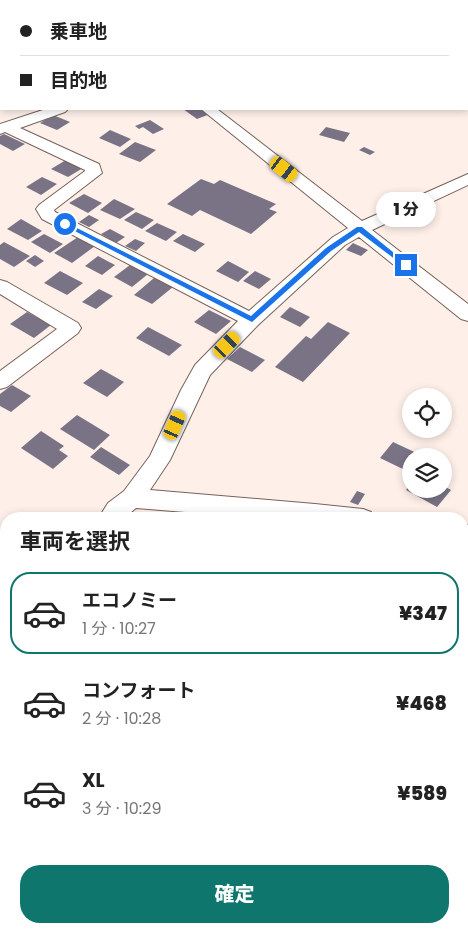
<!DOCTYPE html>
<html lang="ja">
<head>
<meta charset="utf-8">
<style>
  body { margin:0; font-family:Poppins,"Noto Sans JP",sans-serif; background:#f6f6f6; color:#222; height:100vh; display:flex; flex-direction:column; font-size:19px; white-space:nowrap }
  * { box-sizing:border-box; margin:0 }
  p { font-size:16px; color:#767676 }
  .icon { flex:none; width:28px; height:28px; fill:none; stroke:currentColor; stroke-width:2; stroke-linecap:round; stroke-linejoin:round }
  .map { position:relative; flex:1; overflow:hidden }
  .panel { position:absolute; left:0px; top:512px; width:469px; height:421px; display:flex; flex-direction:column; background:#fff; border-radius:20px 20px 0 0; box-shadow:0 2px 8px #0003 }
  .panel>* { flex:none }
  .banner { position:absolute; left:0px; top:0px; width:469px; height:110px; box-shadow:0 2px 8px #0003; display:grid; align-content:center; height:110px; padding:0 20px; background:#fff }
  .buttons { position:absolute; left:402px; top:388px; display:grid; gap:10px }
  .buttons a { display:grid; place-items:center; width:50px; height:50px; border-radius:50%; background:#fff; box-shadow:0 2px 8px #0003; font-size:25px }
  .end { position:absolute; width:22px; height:22px; margin:-11px; border:6px solid #1a73e8; background:#fff; box-shadow:0 0 0 2px #fff }
  .from { border-radius:50% }
  .bubble { position:absolute; height:35px; border-radius:18px; background:#fff; box-shadow:0 2px 8px #0003; font-size:16px; font-weight:800; line-height:35px; text-align:center }
  .car { position:absolute; width:15px; height:30px; margin:-15px -8px; border-radius:6px; box-shadow:0 0 4px 1px #0007; background:linear-gradient(#f5c518 24%,#345 0 40%,#f5c518 0 76%,#345 0 86%,#f5c518 0) }
  .banner b { display:flex; align-items:center; gap:18px; height:48px; font-size:19px }
  .banner b+b { border-top:1px solid #e0e0e0 }
  .banner i { width:12px; height:12px; background:#222 }
  ul { padding:0; list-style:none }
  li { display:flex; align-items:center; gap:15px; height:82px; margin:0 10px 8px; padding:0 10px; border:2px solid transparent; border-radius:20px }
  li div { flex:1 }
  li b { display:block; font-size:19px }
  li em { font-style:normal; font-weight:800 }
  li.active { border-color:#0f766e }
  li>.icon { width:45px; height:45px; stroke-width:1.5 }
  h2 { padding:0 20px; font-size:22px; line-height:60px }
  .action { display:flex; gap:10px; margin-top:auto; padding:10px 20px }
  .action a { flex:1; height:58px; border-radius:20px; background:#0f766e; color:#fff; font-size:20px; font-weight:800; line-height:58px; text-align:center }
  .map>svg:first-child { display:block }
  .building { fill:#7a7386 }
  .lines { fill:none; stroke-linecap:round; stroke-linejoin:round }
  .minor-casing { stroke:#776259; stroke-width:2 }
  .major-casing { stroke:#d5d4d3; stroke-width:1 }
  .minor { fill:#fff; fill-rule:evenodd }
  .major { fill:#dcac8f; fill-rule:evenodd }
  .route { fill:#1a73e8 }
</style>
</head>
<body>
<div class="map">
<svg width="468" height="933" viewBox="0 0 468 933">
  <rect width="100%" height="100%" fill="#fef0e9"/>
  <!-- building -->
  <g class="building">
    <path d="M183,109H203L210,114L197,119Z"/>
    <path d="M53,115L70,122L57,130L40,123Z"/>
    <path d="M150,120L164,129L153,134L143,127L139,129L135,126Z"/>
    <path d="M326,127L350,133L344,142L319,135Z"/>
    <path d="M110,130L131,139L120,147L99,138Z"/>
    <path d="M4,134L25,144L13,151L0,144V136Z"/>
    <path d="M135,142L156,150L140,162L119,154Z"/>
    <path d="M364,147L375,152L370,155L359,150Z"/>
    <path d="M66,160L83,168L68,177L51,169Z"/>
    <path d="M42,177L57,184L41,195L26,187Z"/>
    <path d="M201,179L214,184L220,180L276,204L269,209L277,212L251,234L200,210L192,216L167,204Z"/>
    <path d="M84,194L102,203L88,213L69,203Z"/>
    <path d="M114,199L135,209L120,219L100,210Z"/>
    <path d="M136,212L154,220L142,229L124,220Z"/>
    <path d="M89,215L99,220L89,227L79,222Z"/>
    <path d="M21,219L42,231L28,240L7,229Z"/>
    <path d="M157,223L177,232L166,241L145,231Z"/>
    <path d="M110,229L125,237L116,243L101,234Z"/>
    <path d="M44,234L63,244L50,253L31,242Z"/>
    <path d="M183,234L205,244L195,252L173,241Z"/>
    <path d="M78,237L95,246L72,263L54,253Z"/>
    <path d="M135,239L145,243L136,251L125,246Z"/>
    <path d="M4,242L30,256L14,267L0,259V245Z"/>
    <path d="M353,243L368,250L361,256L346,250Z"/>
    <path d="M35,255L44,261L35,267L26,261Z"/>
    <path d="M98,256L115,265L102,275L85,266Z"/>
    <path d="M228,261L249,272L238,282L216,271Z"/>
    <path d="M130,265L148,274L132,287L114,277Z"/>
    <path d="M60,271L83,283L67,295L44,283Z"/>
    <path d="M255,271L271,279L259,289L243,281Z"/>
    <path d="M154,278L173,287L152,304L134,295Z"/>
    <path d="M99,289L113,296L96,309L82,302Z"/>
    <path d="M290,307L310,317L300,327L280,317Z"/>
    <path d="M209,310L231,321L216,334L194,322Z"/>
    <path d="M27,312L51,325L34,338L10,324Z"/>
    <path d="M328,322L350,333L303,382L275,367L306,336L311,339Z"/>
    <path d="M148,327L182,345L169,356L136,338Z"/>
    <path d="M240,347L265,360L252,372L227,359Z"/>
    <path d="M101,369L124,382L107,397L83,383Z"/>
    <path d="M12,385L31,396L11,412L0,406V394Z"/>
    <path d="M77,415L110,435L94,450L60,429Z"/>
    <path d="M41,431L64,446L59,450L68,456L53,469L21,448Z"/>
    <path d="M393,442L423,456H411V469L409,472L380,458Z"/>
    <path d="M101,447L130,465L119,475L90,457Z"/>
    <path d="M411,483V489H444V486L451,490L437,507L406,490Z"/>
    <path d="M357,491L365,494L358,505L350,502Z"/>
    <path d="M462,555L468,558V563L462,572Z"/>
    <path d="M0,716L6,721V779L0,773Z"/>
    <path d="M462,814L468,818V833L462,843Z"/>
    <path d="M193,928H216L222,933H191Z"/>
    <path d="M227,928H270L266,933H233Z"/>
    <path d="M283,928H346L350,933H289Z"/>
  </g>
  <g class="lines">
    <!-- minor casing -->
    <g class="minor-casing">
      <g id="minor">
        <path d="M63,0H78L79,1H64Z"/>
        <path d="M46,109H68L65,112L20,128L99,164L102,173L54,210L55,212L249,311L333,237L348,228L201,109H217L362,221L468,174V185L372,230L468,304V321L461,319L359,237L345,245L258,325L210,375L170,460L150,490L315,504L363,509L371,512L375,519H270L136,508L123,519H98L108,503L124,491L150,456L181,390L195,365L238,321L42,219L36,209L39,205L85,171V170L5,132L0,134V124Z"/>
        <path d="M0,280L7,282L78,323L81,328L78,333L7,387L0,389V371L57,329L0,294Z"/>
        <path d="M462,524L468,525V545L462,544Z"/>
        <path d="M6,804V837L0,840V807Z"/>
        <path d="M0,895L6,898V928H12L6,930L0,927Z"/>
        <path d="M13,928H53L55,933H15Z"/>
      </g>
    </g>
    <!-- major casing -->
    <g class="major-casing">
      <path id="major" d="M328,0H345L346,1H329Z"/>
    </g>
    <!-- minor -->
    <use href="#minor" class="minor"/>
    <!-- major -->
    <use href="#major" class="major"/>
  </g>
  <!-- route -->
  <path class="route" d="M65,222L251,316L326,248L357,227H362L409,265L404,266L359,232L331,251L252,322L63,225L62,224Z"/>
</svg>
<div class="buttons">
<a><svg class="icon" aria-label="locate" viewBox="0 0 24 24"><circle cx="12" cy="12" r="6"/><path d="M12 2v4M12 18v4M2 12h4M18 12h4"/></svg></a>
<a><svg class="icon" aria-label="layers" viewBox="0 0 24 24"><path d="M12 4l9 5-9 5-9-5zM3 14l9 5 9-5"/></svg></a>
</div>
<i class="end from" style="left:65px;top:224px"></i>
<i class="end" style="left:406px;top:265px"></i>
<div class="bubble" style="left:376px;top:192px;width:60px">1 分</div>
<i class="car" style="left:284px;top:169px;rotate:128deg"></i>
<i class="car" style="left:227px;top:345px;rotate:44deg"></i>
<i class="car" style="left:175px;top:425px;rotate:24deg"></i>
<div class="banner">
<b><i class="from"></i>乗車地</b>
<b><i></i>目的地</b>
</div>
<section class="panel">
<h2>車両を選択</h2>
<ul>
<li class="active"><svg class="icon" aria-label="car" viewBox="0 0 24 24"><path d="M5 17H2v-5l4-1 3-4h7l3 4 3 1v5h-3M9 17h6M6 11h13"/><circle cx="7" cy="17" r="2"/><circle cx="17" cy="17" r="2"/></svg><div><b>エコノミー</b><p>1 分 · 10:27</p></div><em>¥347</em></li>
<li><svg class="icon" aria-label="car" viewBox="0 0 24 24"><path d="M5 17H2v-5l4-1 3-4h7l3 4 3 1v5h-3M9 17h6M6 11h13"/><circle cx="7" cy="17" r="2"/><circle cx="17" cy="17" r="2"/></svg><div><b>コンフォート</b><p>2 分 · 10:28</p></div><em>¥468</em></li>
<li><svg class="icon" aria-label="car" viewBox="0 0 24 24"><path d="M5 17H2v-5l4-1 3-4h7l3 4 3 1v5h-3M9 17h6M6 11h13"/><circle cx="7" cy="17" r="2"/><circle cx="17" cy="17" r="2"/></svg><div><b>XL</b><p>3 分 · 10:29</p></div><em>¥589</em></li>
</ul>
<div class="action"><a>確定</a></div>
</section>
</div>
</body>
</html>
